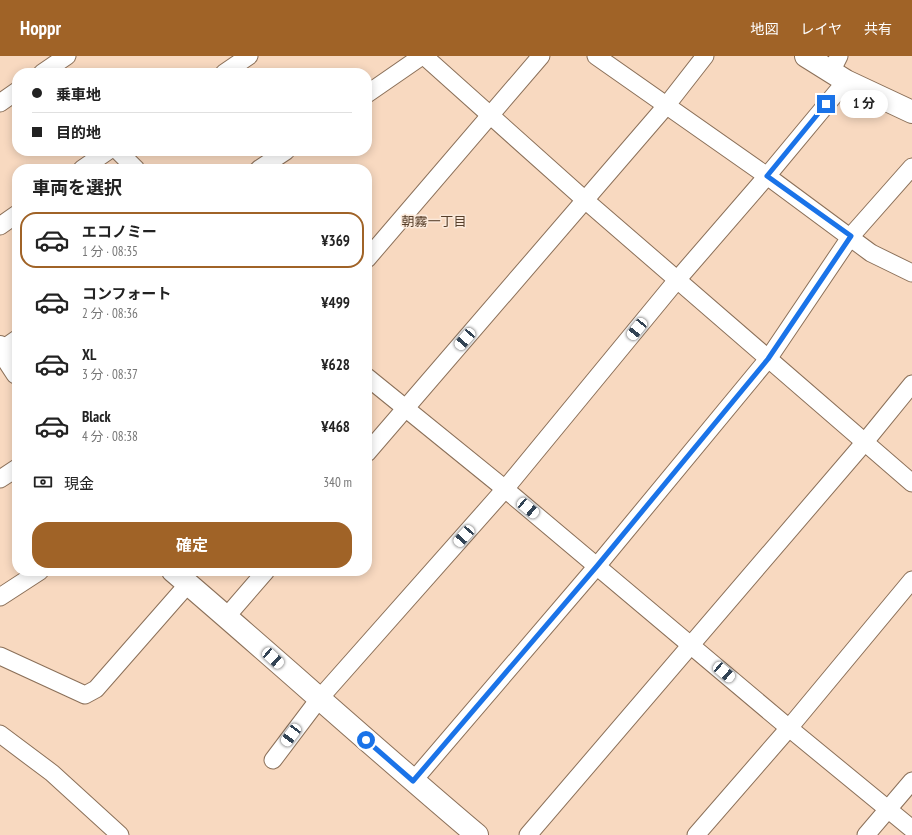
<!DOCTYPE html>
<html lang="ja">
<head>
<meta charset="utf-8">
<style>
  body { margin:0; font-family:"PT Sans Narrow","Noto Sans JP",sans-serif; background:#f6f6f6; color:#222; height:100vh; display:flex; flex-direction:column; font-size:15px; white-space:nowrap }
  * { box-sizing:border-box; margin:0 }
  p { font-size:13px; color:#767676 }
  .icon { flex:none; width:22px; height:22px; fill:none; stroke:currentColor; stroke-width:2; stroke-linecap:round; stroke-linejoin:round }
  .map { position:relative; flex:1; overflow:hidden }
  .drawer { position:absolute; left:12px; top:108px; width:360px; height:412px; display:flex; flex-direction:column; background:#fff; border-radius:16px; box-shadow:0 2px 10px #0003 }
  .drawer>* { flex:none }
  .top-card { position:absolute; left:12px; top:12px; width:360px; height:88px; border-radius:16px; box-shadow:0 2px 10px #0003; display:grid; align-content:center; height:88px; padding:0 20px; background:#fff }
  .end { position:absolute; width:18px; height:18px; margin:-9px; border:5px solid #1a73e8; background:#fff; box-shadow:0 0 0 2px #fff }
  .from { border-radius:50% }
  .bubble { position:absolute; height:28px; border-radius:14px; background:#fff; box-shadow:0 2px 10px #0003; font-size:13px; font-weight:700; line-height:28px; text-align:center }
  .car { position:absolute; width:12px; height:24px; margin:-12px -6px; border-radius:5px; box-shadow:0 0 3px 1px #0007; background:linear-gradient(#fff 24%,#345 0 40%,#fff 0 76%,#345 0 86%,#fff 0) }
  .top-card b { display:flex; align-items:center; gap:14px; height:38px; font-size:15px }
  .top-card b+b { border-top:1px solid #e0e0e0 }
  .top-card i { width:10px; height:10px; background:#222 }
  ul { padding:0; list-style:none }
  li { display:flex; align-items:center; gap:12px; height:56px; margin:0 8px 6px; padding:0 12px; border:2px solid transparent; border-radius:16px }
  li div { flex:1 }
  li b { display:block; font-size:15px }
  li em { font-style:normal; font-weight:700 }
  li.selected { border-color:#a06327 }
  li>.icon { width:36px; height:36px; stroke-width:1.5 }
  h2 { padding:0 20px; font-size:18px; line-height:48px }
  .pay { display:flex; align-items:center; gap:10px; height:44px; padding:0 20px; font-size:15px }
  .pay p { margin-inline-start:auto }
  .button { display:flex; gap:8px; margin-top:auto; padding:8px 20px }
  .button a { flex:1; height:46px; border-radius:16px; background:#a06327; color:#fff; font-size:16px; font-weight:700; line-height:46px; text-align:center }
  header { display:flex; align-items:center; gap:24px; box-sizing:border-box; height:56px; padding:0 20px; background:#a06327; color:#fff }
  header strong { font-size:19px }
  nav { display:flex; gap:22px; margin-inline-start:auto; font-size:14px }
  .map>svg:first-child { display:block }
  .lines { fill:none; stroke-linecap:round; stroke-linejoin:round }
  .street-casing { stroke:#8b7059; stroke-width:19 }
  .secondary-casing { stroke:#8b7059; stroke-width:24 }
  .street { stroke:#fff; stroke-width:17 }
  .secondary { stroke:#fff; stroke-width:22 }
  .route { stroke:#1a73e8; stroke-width:5 }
  .labels { text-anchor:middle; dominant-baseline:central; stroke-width:3; stroke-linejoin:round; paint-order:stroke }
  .neighbourhood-label { font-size:13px; fill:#573f2a; stroke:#fbe9da }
</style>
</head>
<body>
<header>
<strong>Hoppr</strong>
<nav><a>地図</a><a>レイヤ</a><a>共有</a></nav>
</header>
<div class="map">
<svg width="912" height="779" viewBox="0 0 912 779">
  <rect width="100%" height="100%" fill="#f8d9c0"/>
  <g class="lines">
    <!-- street casing -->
    <g class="street-casing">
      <g id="street">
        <path d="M424,0L585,144L912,427"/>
        <path d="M596,0L767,120L871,197L912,217"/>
        <path d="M831,16L839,0"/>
        <path d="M42,17L67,0"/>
        <path d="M224,17L249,0"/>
        <path d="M367,38L422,0"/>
        <path d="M0,47L17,35"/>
        <path d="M118,95L136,113"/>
        <path d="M82,113L108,95"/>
        <path d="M259,113L286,95"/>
        <path d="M0,170L17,158"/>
        <path d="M367,203L541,0"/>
        <path d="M0,295L17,283"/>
        <path d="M367,321L505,433L789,672L912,773"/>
        <path d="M367,397L666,50L705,0"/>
        <path d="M0,423L17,412"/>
        <path d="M0,541L40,515"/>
        <path d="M227,560L266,515"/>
        <path d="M0,600L85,639L96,633L188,528"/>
        <path d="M0,678L52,717L120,779"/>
        <path d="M273,704L319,643L505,433L677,224L767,120L846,25"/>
        <path d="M413,725L597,510L768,303L851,180L912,111"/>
        <path d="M528,779L864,387L912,328"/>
        <path d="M696,779L789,672L912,524"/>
        <path d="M866,779L912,725"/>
      </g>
    </g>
    <!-- secondary casing -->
    <g class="secondary-casing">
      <g id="secondary">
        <path d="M806,0L846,25L912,56"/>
        <path d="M0,291L17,317"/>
        <path d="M173,515C275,602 374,692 477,779"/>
      </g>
    </g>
    <!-- street -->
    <use href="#street" class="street"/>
    <!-- secondary -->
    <use href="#secondary" class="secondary"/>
  </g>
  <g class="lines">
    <!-- route -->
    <path class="route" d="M366,684L413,725L597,510L768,303L851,180L767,120L826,48"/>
  </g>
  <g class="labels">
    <!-- neighbourhood labels -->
    <g class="neighbourhood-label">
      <text x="434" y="165">朝霧一丁目</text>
    </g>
  </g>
</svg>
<i class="end from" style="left:366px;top:684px"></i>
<i class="end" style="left:826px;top:48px"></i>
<div class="bubble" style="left:840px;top:34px;width:48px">1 分</div>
<i class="car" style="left:637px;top:273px;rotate:219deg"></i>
<i class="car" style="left:465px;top:283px;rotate:221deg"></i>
<i class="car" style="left:528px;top:452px;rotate:130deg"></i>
<i class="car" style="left:464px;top:480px;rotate:222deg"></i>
<i class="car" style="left:273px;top:602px;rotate:132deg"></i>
<i class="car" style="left:724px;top:616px;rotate:131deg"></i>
<i class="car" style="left:291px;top:679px;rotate:217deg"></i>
<div class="top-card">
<b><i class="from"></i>乗車地</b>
<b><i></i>目的地</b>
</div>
<section class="drawer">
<h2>車両を選択</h2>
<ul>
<li class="selected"><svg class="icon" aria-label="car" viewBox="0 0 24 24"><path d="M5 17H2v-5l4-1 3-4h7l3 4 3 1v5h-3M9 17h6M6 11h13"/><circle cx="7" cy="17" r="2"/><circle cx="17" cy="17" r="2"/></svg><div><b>エコノミー</b><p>1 分 · 08:35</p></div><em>¥369</em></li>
<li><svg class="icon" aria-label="car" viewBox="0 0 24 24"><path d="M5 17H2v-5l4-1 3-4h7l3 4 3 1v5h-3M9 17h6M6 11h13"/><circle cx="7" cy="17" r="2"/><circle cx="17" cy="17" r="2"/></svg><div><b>コンフォート</b><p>2 分 · 08:36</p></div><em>¥499</em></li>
<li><svg class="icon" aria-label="car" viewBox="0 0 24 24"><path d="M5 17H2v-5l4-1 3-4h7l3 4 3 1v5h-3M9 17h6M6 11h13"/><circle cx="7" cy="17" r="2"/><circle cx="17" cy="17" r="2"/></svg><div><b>XL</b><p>3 分 · 08:37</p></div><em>¥628</em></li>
<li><svg class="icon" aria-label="car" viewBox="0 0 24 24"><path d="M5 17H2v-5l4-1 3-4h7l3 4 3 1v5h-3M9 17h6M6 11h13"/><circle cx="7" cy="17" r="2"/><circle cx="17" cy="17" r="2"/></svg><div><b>Black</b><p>4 分 · 08:38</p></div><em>¥468</em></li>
</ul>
<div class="pay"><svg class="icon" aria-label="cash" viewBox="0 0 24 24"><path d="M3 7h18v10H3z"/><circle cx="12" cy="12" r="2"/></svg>現金<p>340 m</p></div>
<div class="button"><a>確定</a></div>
</section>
</div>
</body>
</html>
